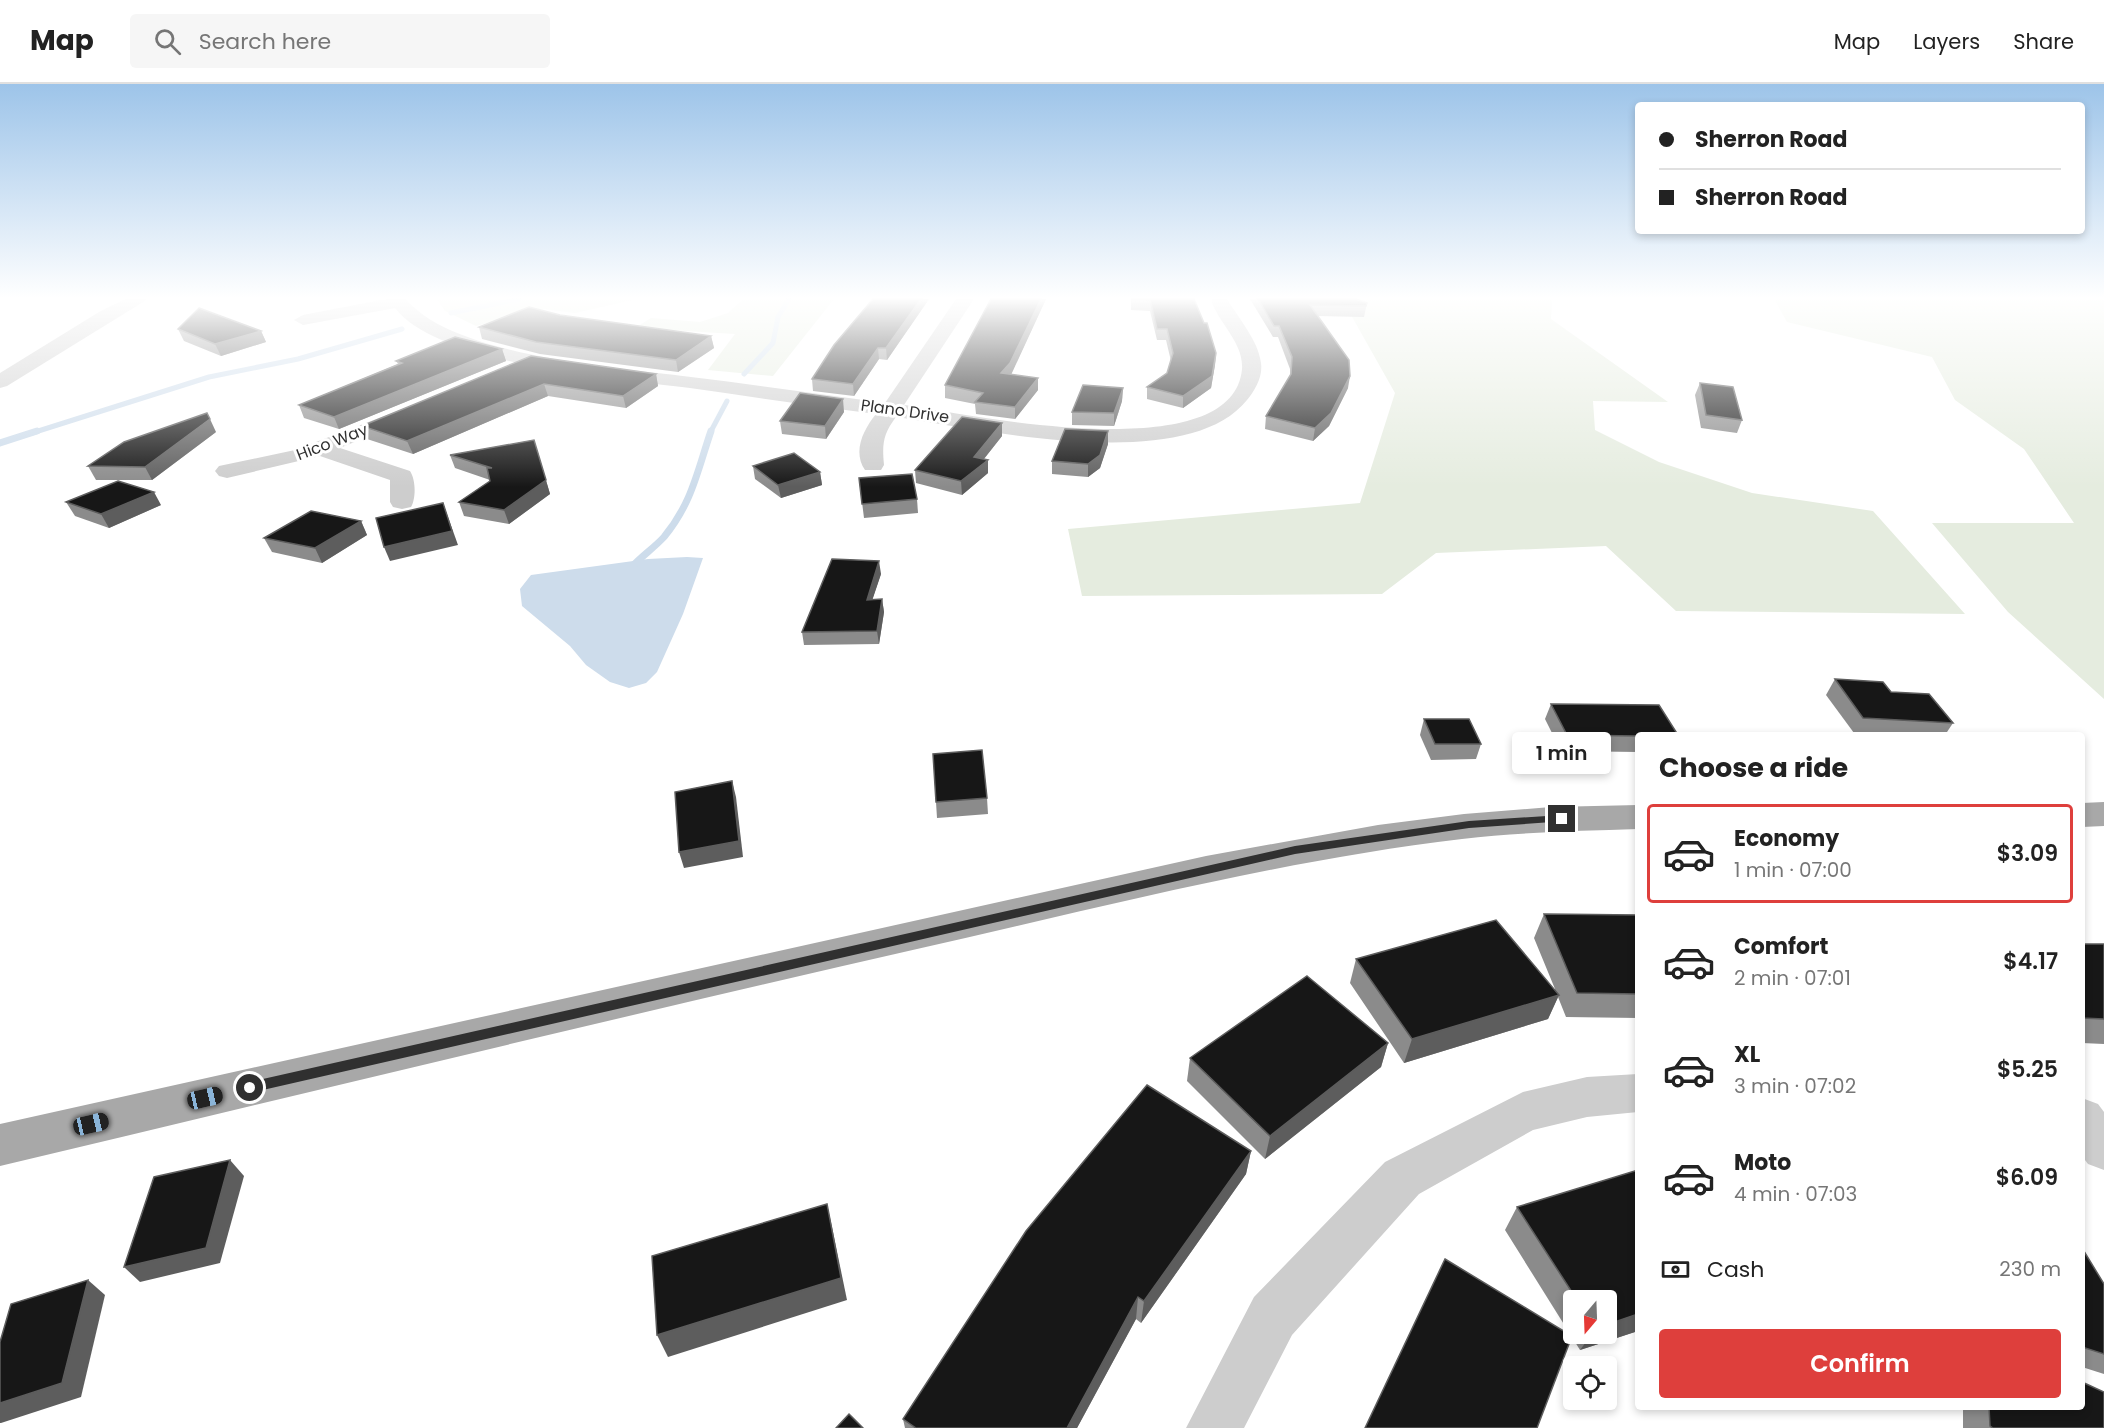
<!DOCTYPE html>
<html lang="en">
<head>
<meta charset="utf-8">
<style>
  body { margin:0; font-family:Poppins,sans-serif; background:#f6f6f6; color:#222; height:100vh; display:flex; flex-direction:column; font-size:22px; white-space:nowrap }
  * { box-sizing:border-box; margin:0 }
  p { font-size:20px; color:#767676 }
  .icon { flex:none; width:33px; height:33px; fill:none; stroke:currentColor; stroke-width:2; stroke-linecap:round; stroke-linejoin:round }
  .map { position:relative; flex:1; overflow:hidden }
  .sheet { position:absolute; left:1635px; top:648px; width:450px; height:678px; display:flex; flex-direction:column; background:#fff; border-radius:6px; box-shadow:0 3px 9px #0003 }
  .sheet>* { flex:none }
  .top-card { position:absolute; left:1635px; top:18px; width:450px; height:132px; border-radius:6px; box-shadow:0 3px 9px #0003; display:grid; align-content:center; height:132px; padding:0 24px; background:#fff }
  .needle { width:39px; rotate:199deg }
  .buttons { position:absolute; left:1563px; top:1206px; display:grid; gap:12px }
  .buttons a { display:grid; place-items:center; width:54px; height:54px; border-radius:6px; background:#fff; box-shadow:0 3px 9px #0003; font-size:30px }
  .end { position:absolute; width:27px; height:27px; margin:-14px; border:8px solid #303030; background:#fff; box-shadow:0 0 0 3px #fff }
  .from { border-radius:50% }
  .bubble { position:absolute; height:42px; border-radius:6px; background:#fff; box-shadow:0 3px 9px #0003; font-size:20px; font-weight:600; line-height:42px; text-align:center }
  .car { position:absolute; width:18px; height:36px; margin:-18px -9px; border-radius:8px; box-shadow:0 0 4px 2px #0007; background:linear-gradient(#222 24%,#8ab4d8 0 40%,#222 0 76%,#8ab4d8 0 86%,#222 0) }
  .top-card b { display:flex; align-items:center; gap:21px; height:57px; font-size:22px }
  .top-card b+b { border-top:2px solid #e0e0e0 }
  .top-card i { width:15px; height:15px; background:#222 }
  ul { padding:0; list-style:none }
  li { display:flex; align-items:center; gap:18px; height:99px; margin:0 12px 9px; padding:0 12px; border:3px solid transparent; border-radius:6px }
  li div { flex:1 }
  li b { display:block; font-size:22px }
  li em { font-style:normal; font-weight:600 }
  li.on { border-color:#de3f3c }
  li>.icon { width:54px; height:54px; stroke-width:1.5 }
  h2 { padding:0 24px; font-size:27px; line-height:72px }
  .pay { display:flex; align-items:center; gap:15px; height:66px; padding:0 24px; font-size:22px }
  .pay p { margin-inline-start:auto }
  .button { display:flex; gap:12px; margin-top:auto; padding:12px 24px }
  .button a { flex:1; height:69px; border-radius:6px; background:#de3f3c; color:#fff; font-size:24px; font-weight:600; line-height:69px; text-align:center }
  header { display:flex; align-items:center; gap:36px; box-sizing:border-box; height:84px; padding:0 30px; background:#fff; border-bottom:2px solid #e0e0e0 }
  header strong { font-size:28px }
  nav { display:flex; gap:33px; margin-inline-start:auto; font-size:21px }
  .search { width:420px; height:54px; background:#f6f6f6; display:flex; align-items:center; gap:15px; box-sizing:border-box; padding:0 21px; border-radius:6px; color:#767676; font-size:22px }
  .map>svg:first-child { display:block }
  .green { fill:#e5ecdf }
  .water { fill:#cddceb }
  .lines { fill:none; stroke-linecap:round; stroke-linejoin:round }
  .stream-far1 { stroke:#cddceb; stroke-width:5 }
  .stream { stroke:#cddceb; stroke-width:7 }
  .minor { fill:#cdcdcd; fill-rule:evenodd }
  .major { fill:#a8a8a8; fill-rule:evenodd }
  .wall { fill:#8b8b8b; fill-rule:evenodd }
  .shaded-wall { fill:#5d5d5d }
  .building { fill:#171717; stroke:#5d5d5d; stroke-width:1.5 }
  .route { fill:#303030 }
  .labels { text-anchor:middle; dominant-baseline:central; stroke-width:6; stroke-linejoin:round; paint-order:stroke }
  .far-street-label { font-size:16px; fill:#303030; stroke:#fff }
</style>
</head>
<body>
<header>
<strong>Map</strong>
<div class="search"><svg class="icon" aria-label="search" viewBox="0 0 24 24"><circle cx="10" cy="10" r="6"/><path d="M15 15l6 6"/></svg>Search here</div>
<nav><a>Map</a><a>Layers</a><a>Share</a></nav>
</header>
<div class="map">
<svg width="2104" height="1344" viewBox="0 0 2104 1344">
  <rect width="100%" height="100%" fill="#fff"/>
  <!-- green -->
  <g class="green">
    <path d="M437,215H637L575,229L544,225L476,242L445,227Z"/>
    <path d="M743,215H834L773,292L708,286L735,250L635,244L651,234L700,238L728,229Z"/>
    <path d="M1342,215H1552L1551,235L1668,318L1593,317L1595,346L1659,378L1752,409L1873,427L1965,530L1676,527L1606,462L1436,469L1382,510L1082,512L1068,445L1360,419L1395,309Z"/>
    <path d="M1774,215H2104V615L2008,528L1932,439H2074L2024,365L1955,316L1932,273L1787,238Z"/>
  </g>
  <!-- water -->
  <path class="water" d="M687,473L703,474L683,530L657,588L646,599L629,604L610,598L586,581L570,562L522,522L520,505L531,491L648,475Z"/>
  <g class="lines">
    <!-- stream-far1 -->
    <g class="stream-far1">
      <path d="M451,229L519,215"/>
      <path d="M744,290L773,259L778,233L789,215"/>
      <path d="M32,349L209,293L298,275L402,245"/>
      <path d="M710,349L727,317"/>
    </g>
    <!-- stream -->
    <g class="stream">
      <path d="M0,359L37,347"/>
      <path d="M630,485C640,473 653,465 664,453C692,419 697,388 711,347"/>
    </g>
    <!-- minor -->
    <g class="minor">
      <path d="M125,215H148L7,302L0,304V289L99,228Z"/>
      <path d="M386,215H406C453,273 619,283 691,293C756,301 820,310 885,319L956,215H974L904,321C967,330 1233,387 1242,285C1244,258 1217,238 1211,215H1227C1239,235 1258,256 1261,279C1263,293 1255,306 1247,316C1186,392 982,345 896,333C883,350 882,360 884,381L881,386H865C852,367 864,345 876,330C814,322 752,313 690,304C619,295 439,281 395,224L303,241L294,236L303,231Z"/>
      <path d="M405,324L412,326L416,330L412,334L340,364L410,387C416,396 416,415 411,423L402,425L393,423L390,418V396L320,372L227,394L219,392L215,387L219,382L295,366Z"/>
      <path d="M1638,990V1028L1587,1033L1533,1046L1419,1110L1292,1251L1244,1344H1186L1254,1213L1385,1078L1523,1008L1587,993Z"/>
      <path d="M2082,1014L2098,1020L2104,1028V1086L2088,1080L2082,1072Z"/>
    </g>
    <!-- major -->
    <g class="major">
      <path d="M2104,718V742L2082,743V719Z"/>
      <path d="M1638,721V745C1579,747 1520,748 1462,755C1277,777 1098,824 917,865C611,935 306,1009 0,1082V1040L1206,772L1378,741L1464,730L1551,723Z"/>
    </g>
  </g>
  <!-- wall -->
  <g class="wall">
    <path d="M873,215H929L887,276L879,275L854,312L813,307L812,295Z"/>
    <path d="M991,215H1046L1011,290L1038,306L1015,335L976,330L975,320L945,314V301Z"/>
    <path d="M1131,215H1194L1216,269L1215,281L1211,304L1183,324L1147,315V303L1167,289L1171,277L1166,256H1157L1150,227L1131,226Z"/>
    <path d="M1250,215H1356L1367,219L1364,233L1318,232L1348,304L1329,342L1313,357L1265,345L1266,332L1290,292V285L1278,253H1273Z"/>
    <path d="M560,231L711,252L714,264L678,288L540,270L482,255L479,243Z"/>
    <path d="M178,245L261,247L266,258L221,272L184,257Z"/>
    <path d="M502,265L506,277L339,345L304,334L299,321L398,280L396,277Z"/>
    <path d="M531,272L656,290L658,302L626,324L548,312L413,370L367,355L362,342Z"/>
    <path d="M1700,299L1742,336L1737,349L1701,344L1695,311Z"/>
    <path d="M1123,304L1122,317L1114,342L1072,341V328Z"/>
    <path d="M844,328L826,355L782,350L780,337Z"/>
    <path d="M1002,339V352L984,375L988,389L962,411L916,399L915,386Z"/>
    <path d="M1108,347V360L1100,384L1088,393L1052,390V377Z"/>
    <path d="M216,348L152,396H96L88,382Z"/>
    <path d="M534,356L550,410L509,440L464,432L459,418L490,397V396L455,384L450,371Z"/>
    <path d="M753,382L820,388L822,401L781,414L755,395Z"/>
    <path d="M859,394L917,415L918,429L864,434Z"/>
    <path d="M66,418L161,421L109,444L75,432Z"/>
    <path d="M361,437L367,451L322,479L272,468L264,454Z"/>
    <path d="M881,490L872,516L882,515L884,528L879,560L804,561L802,548Z"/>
    <path d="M1835,595L1891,608L1953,639L1945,651H1883L1854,649L1826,611Z"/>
    <path d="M1551,620L1638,651V668L1561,667L1545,635Z"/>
    <path d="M1424,635L1481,660L1476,675L1431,676L1420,651Z"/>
    <path d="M933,670L987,714L988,730L937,734Z"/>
    <path d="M1544,830L1638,831V934L1566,933L1558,913L1548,935L1404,979L1350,899L1356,875L1555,905L1534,854Z"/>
    <path d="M2082,860H2104V960L2082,959Z"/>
    <path d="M1388,959L1381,983L1265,1075L1187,997L1190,974Z"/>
    <path d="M1251,1067L1246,1090L1141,1239L1136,1235L1077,1344H905L903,1335Z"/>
    <path d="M1517,1123L1638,1247L1580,1266L1505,1146ZM1574,1216H1606V1250H1574Z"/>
    <path d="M2082,1164L2104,1200V1290L2082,1283Z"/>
    <path d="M1963,1323H2082L2104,1344H1963Z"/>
  </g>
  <!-- shaded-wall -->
  <g class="shaded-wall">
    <path d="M921,215H929L887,276L886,264Z"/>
    <path d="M1041,215H1046L1011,291L1001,289Z"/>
    <path d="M261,247L266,258L221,272L215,260Z"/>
    <path d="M711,252L714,264L678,288L676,276Z"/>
    <path d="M878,264L879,275L854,312L853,300Z"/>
    <path d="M502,265L506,277L339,345L334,333Z"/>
    <path d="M1216,269L1215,281L1211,304L1183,324V312Z"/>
    <path d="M656,290L658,302L626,324L623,312Z"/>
    <path d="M1350,292L1348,304L1329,342L1313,357L1315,344Z"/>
    <path d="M1038,294V306L1015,335V323Z"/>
    <path d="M544,300L548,312L413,370L407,357Z"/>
    <path d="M1123,304L1122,317L1114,342V329Z"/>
    <path d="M843,315L844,328L826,355L825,342Z"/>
    <path d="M210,335L216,348L152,396L145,383Z"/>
    <path d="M1002,339V352L975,386L974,373Z"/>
    <path d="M1108,347V360L1100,384L1088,393V380Z"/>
    <path d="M538,369L550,410L509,440L504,426Z"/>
    <path d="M988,376V389L962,411L961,397Z"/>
    <path d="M820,388L822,401L781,414L778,401Z"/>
    <path d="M154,408L161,421L109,444L101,430Z"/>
    <path d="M443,419L458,461L390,477L384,463Z"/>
    <path d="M361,437L367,451L322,479L315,464Z"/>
    <path d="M879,477L881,490L868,529L867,516Z"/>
    <path d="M882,515L884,528L879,560L877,547Z"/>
    <path d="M732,697L736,713L743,773L684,784L679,768Z"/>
    <path d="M1559,911L1548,935L1404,979L1412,955Z"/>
    <path d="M1388,959L1381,983L1265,1075L1270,1052Z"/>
    <path d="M1251,1067L1246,1090L1141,1239L1144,1217Z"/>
    <path d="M230,1076L244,1092L220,1179L140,1198L124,1183Z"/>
    <path d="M827,1120L832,1143L847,1216L668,1273L657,1251Z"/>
    <path d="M88,1196L105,1211L81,1313L1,1339H0V1319Z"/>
    <path d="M1138,1213L1136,1235L1077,1344H1067Z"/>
    <path d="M1638,1230V1247L1580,1266L1592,1250H1606V1241Z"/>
  </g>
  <!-- building -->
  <g class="building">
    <path d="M873,215H921L886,264H878L853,300L812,295L834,261Z"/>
    <path d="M991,215H1041L1010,279L1001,289L1038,294L1015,323L975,318L983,309L945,301Z"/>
    <path d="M1131,215H1194L1204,239H1207L1216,269L1212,292L1183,312L1147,303L1167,289L1173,269L1167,245H1157L1150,216Z"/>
    <path d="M1258,215H1356L1367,219L1366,222L1310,221L1349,276L1350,292L1331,329L1315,344L1266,332L1291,290L1292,273L1279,242H1274Z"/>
    <path d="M529,223L560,231L711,252L676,276L536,258L479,243Z"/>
    <path d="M199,224L261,247L215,260L178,245Z"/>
    <path d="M455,253L502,265L334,333L299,321L402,279L396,277Z"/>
    <path d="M531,272L656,290L623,312L544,300L407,357L362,342Z"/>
    <path d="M1700,299L1733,303L1742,336L1706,331Z"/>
    <path d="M1083,301L1123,304L1114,329L1072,328Z"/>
    <path d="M800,309L843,315L825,342L780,337Z"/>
    <path d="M207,329L210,335L145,383L88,382L124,358Z"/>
    <path d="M962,333L1002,339L974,373L988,376L961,397L915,386Z"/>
    <path d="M1065,345L1108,347L1100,371L1088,380L1052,377Z"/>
    <path d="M534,356L546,396L504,426L459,418L490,397L487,384H492L450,371Z"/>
    <path d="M794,369L820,388L778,401L753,382Z"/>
    <path d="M912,390L917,415L862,420L859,394Z"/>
    <path d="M118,397L154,408L101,430L66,418Z"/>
    <path d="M443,419L452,447L384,463L376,434Z"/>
    <path d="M311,427L361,437L315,464L264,454Z"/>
    <path d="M832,475L879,477L867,516L882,515L877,547L802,548Z"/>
    <path d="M1835,595L1883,598L1891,608L1929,610L1953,639L1863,634Z"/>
    <path d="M1551,620L1659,621L1678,651H1638V652L1567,651Z"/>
    <path d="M1424,635H1469L1481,660H1435Z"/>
    <path d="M982,666L987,714L936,718L933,670Z"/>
    <path d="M732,697L739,757L679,768L675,708Z"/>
    <path d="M1544,830L1638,831V910L1577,909Z"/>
    <path d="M1496,836L1559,911L1412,955L1356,875Z"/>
    <path d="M2082,860H2104V935L2082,934Z"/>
    <path d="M1307,892L1388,959L1270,1052L1190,974Z"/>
    <path d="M1147,1001L1251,1067L1144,1217L1138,1213L1067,1344H916L903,1335L1026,1147Z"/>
    <path d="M230,1076L206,1164L124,1183L154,1093Z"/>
    <path d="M1638,1086V1230L1606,1241V1216H1577L1517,1123Z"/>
    <path d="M827,1120L841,1194L657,1251L652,1172Z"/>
    <path d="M2082,1164L2104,1200V1270L2082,1263Z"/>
    <path d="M1445,1175L1572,1252L1537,1344H1365Z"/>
    <path d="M88,1196L62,1299L0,1319V1258L11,1220Z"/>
    <path d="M2082,1298L2104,1308V1344H1993L1990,1342L1989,1323H2082Z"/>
    <path d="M849,1330L863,1344H836Z"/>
  </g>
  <!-- sky -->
  <linearGradient id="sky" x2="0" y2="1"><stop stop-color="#9dc4e9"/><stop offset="0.53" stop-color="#fff"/><stop offset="1" stop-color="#fff" stop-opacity="0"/></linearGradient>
  <rect width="2104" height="403" fill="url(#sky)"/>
  <!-- route -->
  <path class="route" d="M1562,731L1567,735L1566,737L1469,744L1295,770L250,1009L243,1004L250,998L1295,762L1469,737Z"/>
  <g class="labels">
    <!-- far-street labels -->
    <g class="far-street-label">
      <text transform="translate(905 327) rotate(8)">Plano Drive</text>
      <text transform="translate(332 358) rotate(-21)">Hico Way</text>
    </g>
  </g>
</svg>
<div class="buttons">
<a><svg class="needle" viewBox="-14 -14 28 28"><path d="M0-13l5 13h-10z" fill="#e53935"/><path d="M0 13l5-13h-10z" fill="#767676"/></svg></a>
<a><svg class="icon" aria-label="locate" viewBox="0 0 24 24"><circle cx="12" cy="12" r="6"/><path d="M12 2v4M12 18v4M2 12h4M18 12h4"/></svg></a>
</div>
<i class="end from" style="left:250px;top:1004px"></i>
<i class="end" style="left:1562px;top:735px"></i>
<div class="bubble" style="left:1512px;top:648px;width:99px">1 min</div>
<i class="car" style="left:205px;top:1014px;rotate:77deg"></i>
<i class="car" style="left:91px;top:1040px;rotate:77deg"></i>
<div class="top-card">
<b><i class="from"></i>Sherron Road</b>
<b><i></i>Sherron Road</b>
</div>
<section class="sheet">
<h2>Choose a ride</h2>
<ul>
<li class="on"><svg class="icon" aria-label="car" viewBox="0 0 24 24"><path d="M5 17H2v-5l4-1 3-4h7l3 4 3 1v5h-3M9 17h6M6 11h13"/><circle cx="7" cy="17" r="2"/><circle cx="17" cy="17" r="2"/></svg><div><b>Economy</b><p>1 min · 07:00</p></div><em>$3.09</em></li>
<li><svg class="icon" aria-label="car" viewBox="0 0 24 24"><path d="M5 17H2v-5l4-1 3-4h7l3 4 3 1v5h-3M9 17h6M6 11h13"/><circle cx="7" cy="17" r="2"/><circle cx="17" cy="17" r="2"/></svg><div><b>Comfort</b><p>2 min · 07:01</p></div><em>$4.17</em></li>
<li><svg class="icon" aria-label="car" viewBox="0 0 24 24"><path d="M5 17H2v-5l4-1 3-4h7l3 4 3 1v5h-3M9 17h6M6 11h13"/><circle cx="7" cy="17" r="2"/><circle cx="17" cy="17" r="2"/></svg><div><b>XL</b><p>3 min · 07:02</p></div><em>$5.25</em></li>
<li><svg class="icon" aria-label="car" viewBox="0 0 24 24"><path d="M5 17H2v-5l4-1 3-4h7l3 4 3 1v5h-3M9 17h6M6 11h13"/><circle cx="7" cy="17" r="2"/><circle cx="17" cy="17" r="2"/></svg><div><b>Moto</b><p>4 min · 07:03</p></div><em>$6.09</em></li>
</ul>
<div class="pay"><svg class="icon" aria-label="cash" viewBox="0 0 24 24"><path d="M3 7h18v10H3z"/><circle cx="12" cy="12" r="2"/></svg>Cash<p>230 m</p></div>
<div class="button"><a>Confirm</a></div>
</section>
</div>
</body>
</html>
